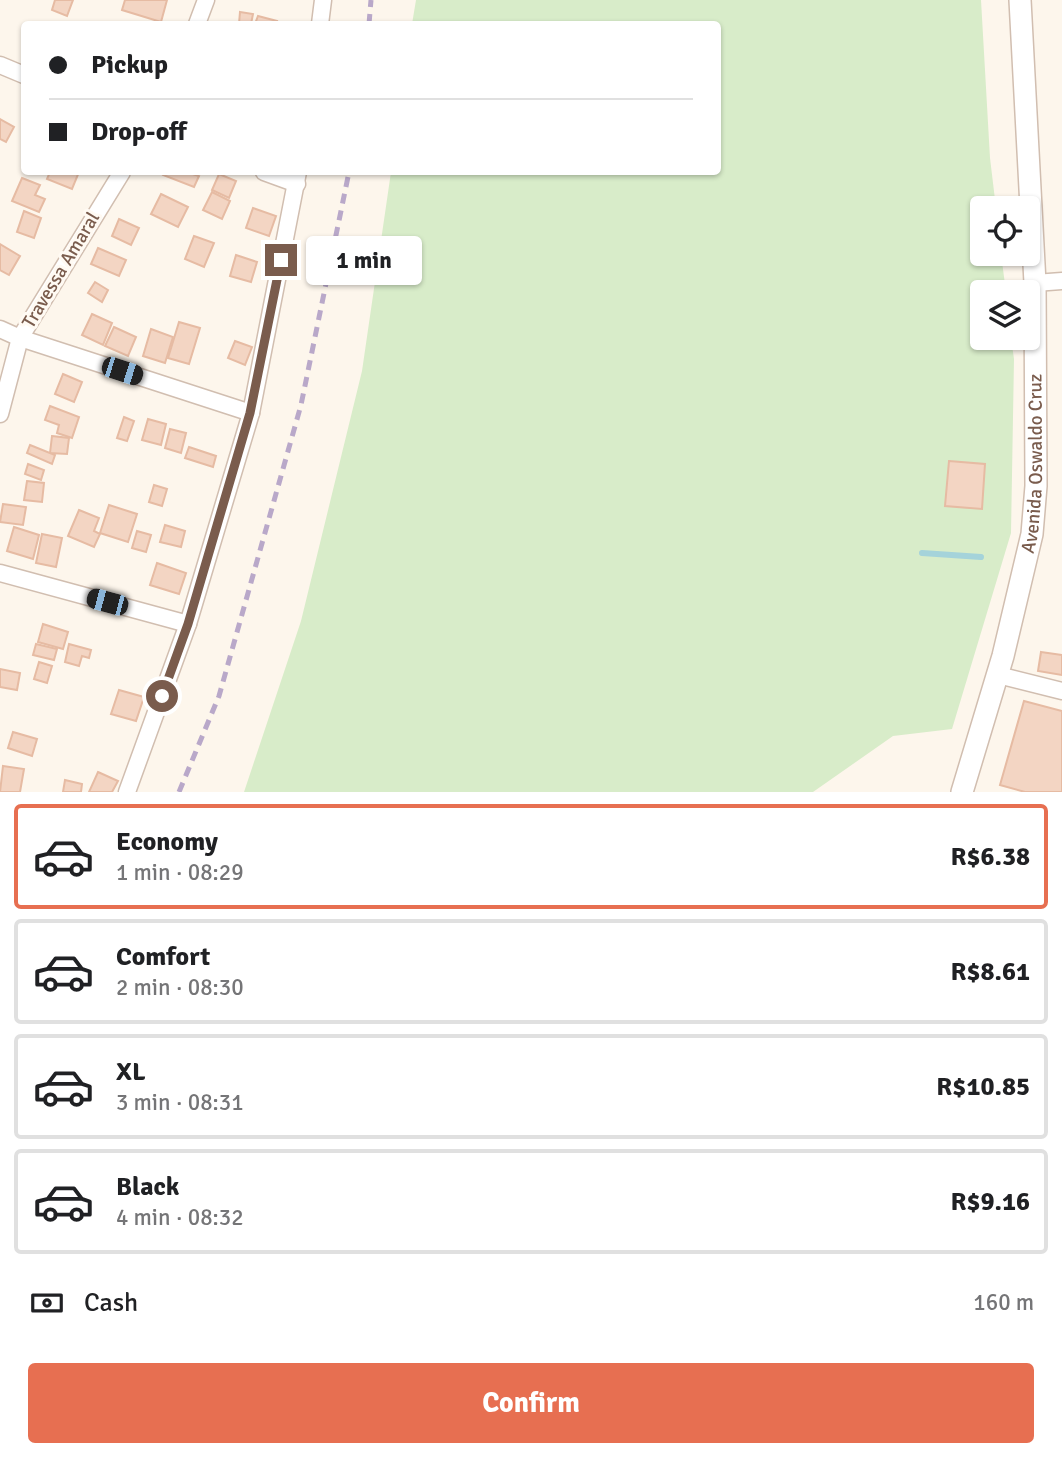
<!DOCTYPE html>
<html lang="en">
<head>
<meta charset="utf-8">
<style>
  body { margin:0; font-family:Signika,sans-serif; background:#f6f6f6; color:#202124; height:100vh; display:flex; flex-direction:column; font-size:26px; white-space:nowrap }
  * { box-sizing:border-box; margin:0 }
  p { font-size:23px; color:#757577 }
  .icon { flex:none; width:38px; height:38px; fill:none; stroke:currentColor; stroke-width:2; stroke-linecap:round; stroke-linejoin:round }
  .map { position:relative; height:792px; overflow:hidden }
  .panel { display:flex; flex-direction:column; background:#fff; flex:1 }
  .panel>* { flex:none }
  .banner { position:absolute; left:21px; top:21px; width:700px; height:154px; border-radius:7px; box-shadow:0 2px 5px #0004; display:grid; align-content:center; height:154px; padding:0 28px; background:#fff }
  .buttons { position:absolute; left:970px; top:196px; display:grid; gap:14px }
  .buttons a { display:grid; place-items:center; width:70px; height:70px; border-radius:7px; background:#fff; box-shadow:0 2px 5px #0004; font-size:35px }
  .end { position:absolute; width:32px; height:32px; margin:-16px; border:9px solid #7a5c4d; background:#fff; box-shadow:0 0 0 4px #fff }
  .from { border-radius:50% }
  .bubble { position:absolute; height:49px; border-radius:7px; background:#fff; box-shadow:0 2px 5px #0004; font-size:23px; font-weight:700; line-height:49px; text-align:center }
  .car { position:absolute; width:21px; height:42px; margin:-21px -10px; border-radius:9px; box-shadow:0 0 5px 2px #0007; background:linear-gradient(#222 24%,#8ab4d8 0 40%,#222 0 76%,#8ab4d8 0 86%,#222 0) }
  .banner b { display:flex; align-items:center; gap:24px; height:66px; font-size:26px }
  .banner b+b { border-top:2px solid #e0e0e0 }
  .banner i { width:18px; height:18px; background:#202124 }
  ul { padding:12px 0 0; list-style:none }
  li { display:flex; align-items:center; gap:21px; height:105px; margin:0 14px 10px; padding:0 14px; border:4px solid #e0e0e0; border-radius:7px }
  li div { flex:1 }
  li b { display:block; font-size:26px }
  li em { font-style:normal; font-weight:700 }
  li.current { border-color:#e76f51 }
  li>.icon { width:63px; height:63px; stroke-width:1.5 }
  .pay { display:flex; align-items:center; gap:18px; height:77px; padding:0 28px; font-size:26px }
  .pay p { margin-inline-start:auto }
  .button { display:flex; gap:14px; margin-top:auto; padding:14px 28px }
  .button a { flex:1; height:80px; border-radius:7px; background:#e76f51; color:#fff; font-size:28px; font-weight:700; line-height:80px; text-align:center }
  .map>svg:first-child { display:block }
  .green { fill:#d8ecc9 }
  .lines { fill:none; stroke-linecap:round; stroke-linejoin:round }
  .stream { stroke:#a5d3da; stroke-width:6 }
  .building { fill:#f3d5c3; stroke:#e6bba3; stroke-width:2 }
  .minor-casing { stroke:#d1beb0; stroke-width:19 }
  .tertiary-casing { stroke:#d1beb0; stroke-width:24 }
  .minor { stroke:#fff; stroke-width:16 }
  .tertiary { stroke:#fff; stroke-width:21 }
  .rail { stroke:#b9a8c9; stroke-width:5; stroke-dasharray:10 7; stroke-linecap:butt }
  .route { stroke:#7a5c4d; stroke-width:9 }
  .labels { text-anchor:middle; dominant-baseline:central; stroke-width:6; stroke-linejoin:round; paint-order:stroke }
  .street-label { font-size:19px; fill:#7a5c4d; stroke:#fffaf3 }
</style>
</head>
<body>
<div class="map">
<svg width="1062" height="792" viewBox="0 0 1062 792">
  <rect width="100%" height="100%" fill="#fdf6ec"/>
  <!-- green -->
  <path class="green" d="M416,0H981L990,158L996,208H982V254H1001L1006,292H982V338H1011L1014,359L1011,533L952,729L893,736L813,792H244L301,621L362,371L391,172H718V24H412Z"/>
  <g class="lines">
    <!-- stream -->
    <path class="stream" d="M922,553L981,557"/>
  </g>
  <!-- building -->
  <g class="building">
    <path d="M55,0H73L67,16L52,10Z"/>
    <path d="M125,0H167L161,22L122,10Z"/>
    <path d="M240,12L253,14L251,24H239Z"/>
    <path d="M258,16L277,21L276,24H255Z"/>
    <path d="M0,119L14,127L6,142L0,139Z"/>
    <path d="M50,172H79L72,189L47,179Z"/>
    <path d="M164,172H186L199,176L194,187L163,175Z"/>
    <path d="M219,174L236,181L229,198L212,190Z"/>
    <path d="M22,178L40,185L35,195L45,199L39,212L12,201Z"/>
    <path d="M212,192L230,201L222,219L203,210Z"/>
    <path d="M161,194L188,207L178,227L151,214Z"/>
    <path d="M253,208L276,216L269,236L246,228Z"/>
    <path d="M24,211L41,218L34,238L17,232Z"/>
    <path d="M119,219L139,228L131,245L112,236Z"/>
    <path d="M194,236L214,243L204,267L185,259Z"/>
    <path d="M0,244L20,256L9,275L0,270Z"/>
    <path d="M98,248L126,260L119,276L91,264Z"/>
    <path d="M236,255L257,262L251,282L230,276Z"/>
    <path d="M95,282L108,290L102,302L88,293Z"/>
    <path d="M92,314L112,323L103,345L82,335Z"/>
    <path d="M179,322L200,328L189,364L168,358Z"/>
    <path d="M114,327L136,337L128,356L105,346Z"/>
    <path d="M151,329L173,337L165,363L143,356Z"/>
    <path d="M235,341L252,347L245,365L228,358Z"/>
    <path d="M63,374L82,382L74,402L55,394Z"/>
    <path d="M50,406L79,417L72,438L57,433L59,425L45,420Z"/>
    <path d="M124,417L134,421L127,441L117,438Z"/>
    <path d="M148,419L166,424L161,445L142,440Z"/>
    <path d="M170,429L186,433L181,453L165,448Z"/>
    <path d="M52,436L69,438L67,454L50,453Z"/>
    <path d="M30,445L55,455L52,464L27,453Z"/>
    <path d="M189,447L216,456L213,467L185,458Z"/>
    <path d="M949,461L985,464L982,509L945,506Z"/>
    <path d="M28,464L44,470L41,480L25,474Z"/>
    <path d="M27,481L44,483L42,502L24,500Z"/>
    <path d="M154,485L167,489L162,506L149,502Z"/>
    <path d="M3,504L26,507L23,525L0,522Z"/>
    <path d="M109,505L137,514L128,542L100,533Z"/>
    <path d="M79,510L99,518L94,531L100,534L94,547L68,536Z"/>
    <path d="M165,525L185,531L181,547L160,542Z"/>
    <path d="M14,527L39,535L33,559L7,551Z"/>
    <path d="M137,531L151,535L146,552L132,548Z"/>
    <path d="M42,534L62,538L56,567L36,563Z"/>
    <path d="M157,563L186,573L179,594L150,585Z"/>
    <path d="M43,624L68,632L63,649L38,642Z"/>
    <path d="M36,644L57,649L54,660L33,655Z"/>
    <path d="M69,644L91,650L89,658L82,656L79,666L65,662Z"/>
    <path d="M1041,652L1062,655V675L1038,671Z"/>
    <path d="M39,662L52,666L47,683L34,679Z"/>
    <path d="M0,669L20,673L17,690L0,687Z"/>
    <path d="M119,690L144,697L136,721L111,714Z"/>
    <path d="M1024,701L1062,711V792H1025L1000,785Z"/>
    <path d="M13,732L37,739L32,756L8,748Z"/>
    <path d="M3,766L24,769L20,792H0Z"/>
    <path d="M98,772L118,781L112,792H89Z"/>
    <path d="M65,780L82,784L81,792H63Z"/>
  </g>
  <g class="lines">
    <!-- minor casing -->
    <g class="minor-casing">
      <g id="minor">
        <path d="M197,24L206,0"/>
        <path d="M320,24L323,0"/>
        <path d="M0,65L24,75"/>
        <path d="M264,172L297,184"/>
        <path d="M1035,283L1062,281"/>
        <path d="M0,329L20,338L251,413"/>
        <path d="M0,414L20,338L122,172"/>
        <path d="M0,573L188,624"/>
        <path d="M998,675L1062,691"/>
        <path d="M127,792L188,624L251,413L298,172"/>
      </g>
    </g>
    <!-- tertiary casing -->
    <g class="tertiary-casing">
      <g id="tertiary">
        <path id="s1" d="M962,792L1003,656L1032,534L1036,486L1035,283L1020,0"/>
      </g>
    </g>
    <!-- minor -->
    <use href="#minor" class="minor"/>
    <!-- tertiary -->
    <use href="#tertiary" class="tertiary"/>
    <!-- rail -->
    <g class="rail">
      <path d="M369,24L371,0"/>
      <path d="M179,792L219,696L301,405L349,172"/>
    </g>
  </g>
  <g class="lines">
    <!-- route -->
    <path class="route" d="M162,696L188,624L250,413L281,260"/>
  </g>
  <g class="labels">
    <!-- street labels -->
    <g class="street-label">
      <text transform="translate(61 270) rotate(-59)">Travessa Amaral</text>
      <text stroke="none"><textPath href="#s1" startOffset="338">Avenida Oswaldo Cruz</textPath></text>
    </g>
  </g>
</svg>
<div class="buttons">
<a><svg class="icon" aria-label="locate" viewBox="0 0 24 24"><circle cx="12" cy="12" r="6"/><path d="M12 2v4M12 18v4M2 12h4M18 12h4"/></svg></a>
<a><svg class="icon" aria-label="layers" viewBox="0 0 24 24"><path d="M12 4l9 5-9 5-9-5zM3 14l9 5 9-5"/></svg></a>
</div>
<i class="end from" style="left:162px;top:696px"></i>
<i class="end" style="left:281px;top:260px"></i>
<div class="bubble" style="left:306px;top:236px;width:116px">1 min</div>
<i class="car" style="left:122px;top:371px;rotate:108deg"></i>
<i class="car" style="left:107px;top:602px;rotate:285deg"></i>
<div class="banner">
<b><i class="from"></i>Pickup</b>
<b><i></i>Drop-off</b>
</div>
</div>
<section class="panel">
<ul>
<li class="current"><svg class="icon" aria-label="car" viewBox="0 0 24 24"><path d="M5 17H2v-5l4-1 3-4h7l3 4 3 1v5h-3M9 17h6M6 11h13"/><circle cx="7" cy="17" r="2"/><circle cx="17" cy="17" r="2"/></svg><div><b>Economy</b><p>1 min · 08:29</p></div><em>R$6.38</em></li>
<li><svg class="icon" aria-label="car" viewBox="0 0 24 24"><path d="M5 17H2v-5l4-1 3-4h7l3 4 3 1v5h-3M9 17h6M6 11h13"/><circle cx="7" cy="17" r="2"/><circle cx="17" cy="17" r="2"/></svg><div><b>Comfort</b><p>2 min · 08:30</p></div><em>R$8.61</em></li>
<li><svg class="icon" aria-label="car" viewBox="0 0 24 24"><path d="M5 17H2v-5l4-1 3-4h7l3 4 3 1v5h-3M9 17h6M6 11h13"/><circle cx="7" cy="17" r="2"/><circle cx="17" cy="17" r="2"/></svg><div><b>XL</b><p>3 min · 08:31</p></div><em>R$10.85</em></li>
<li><svg class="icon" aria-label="car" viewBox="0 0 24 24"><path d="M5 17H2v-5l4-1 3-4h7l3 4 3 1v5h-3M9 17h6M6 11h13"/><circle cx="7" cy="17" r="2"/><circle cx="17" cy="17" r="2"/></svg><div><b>Black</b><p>4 min · 08:32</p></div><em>R$9.16</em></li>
</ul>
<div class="pay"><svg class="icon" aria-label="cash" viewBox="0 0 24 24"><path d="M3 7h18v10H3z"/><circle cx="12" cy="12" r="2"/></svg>Cash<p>160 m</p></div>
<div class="button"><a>Confirm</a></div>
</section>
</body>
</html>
